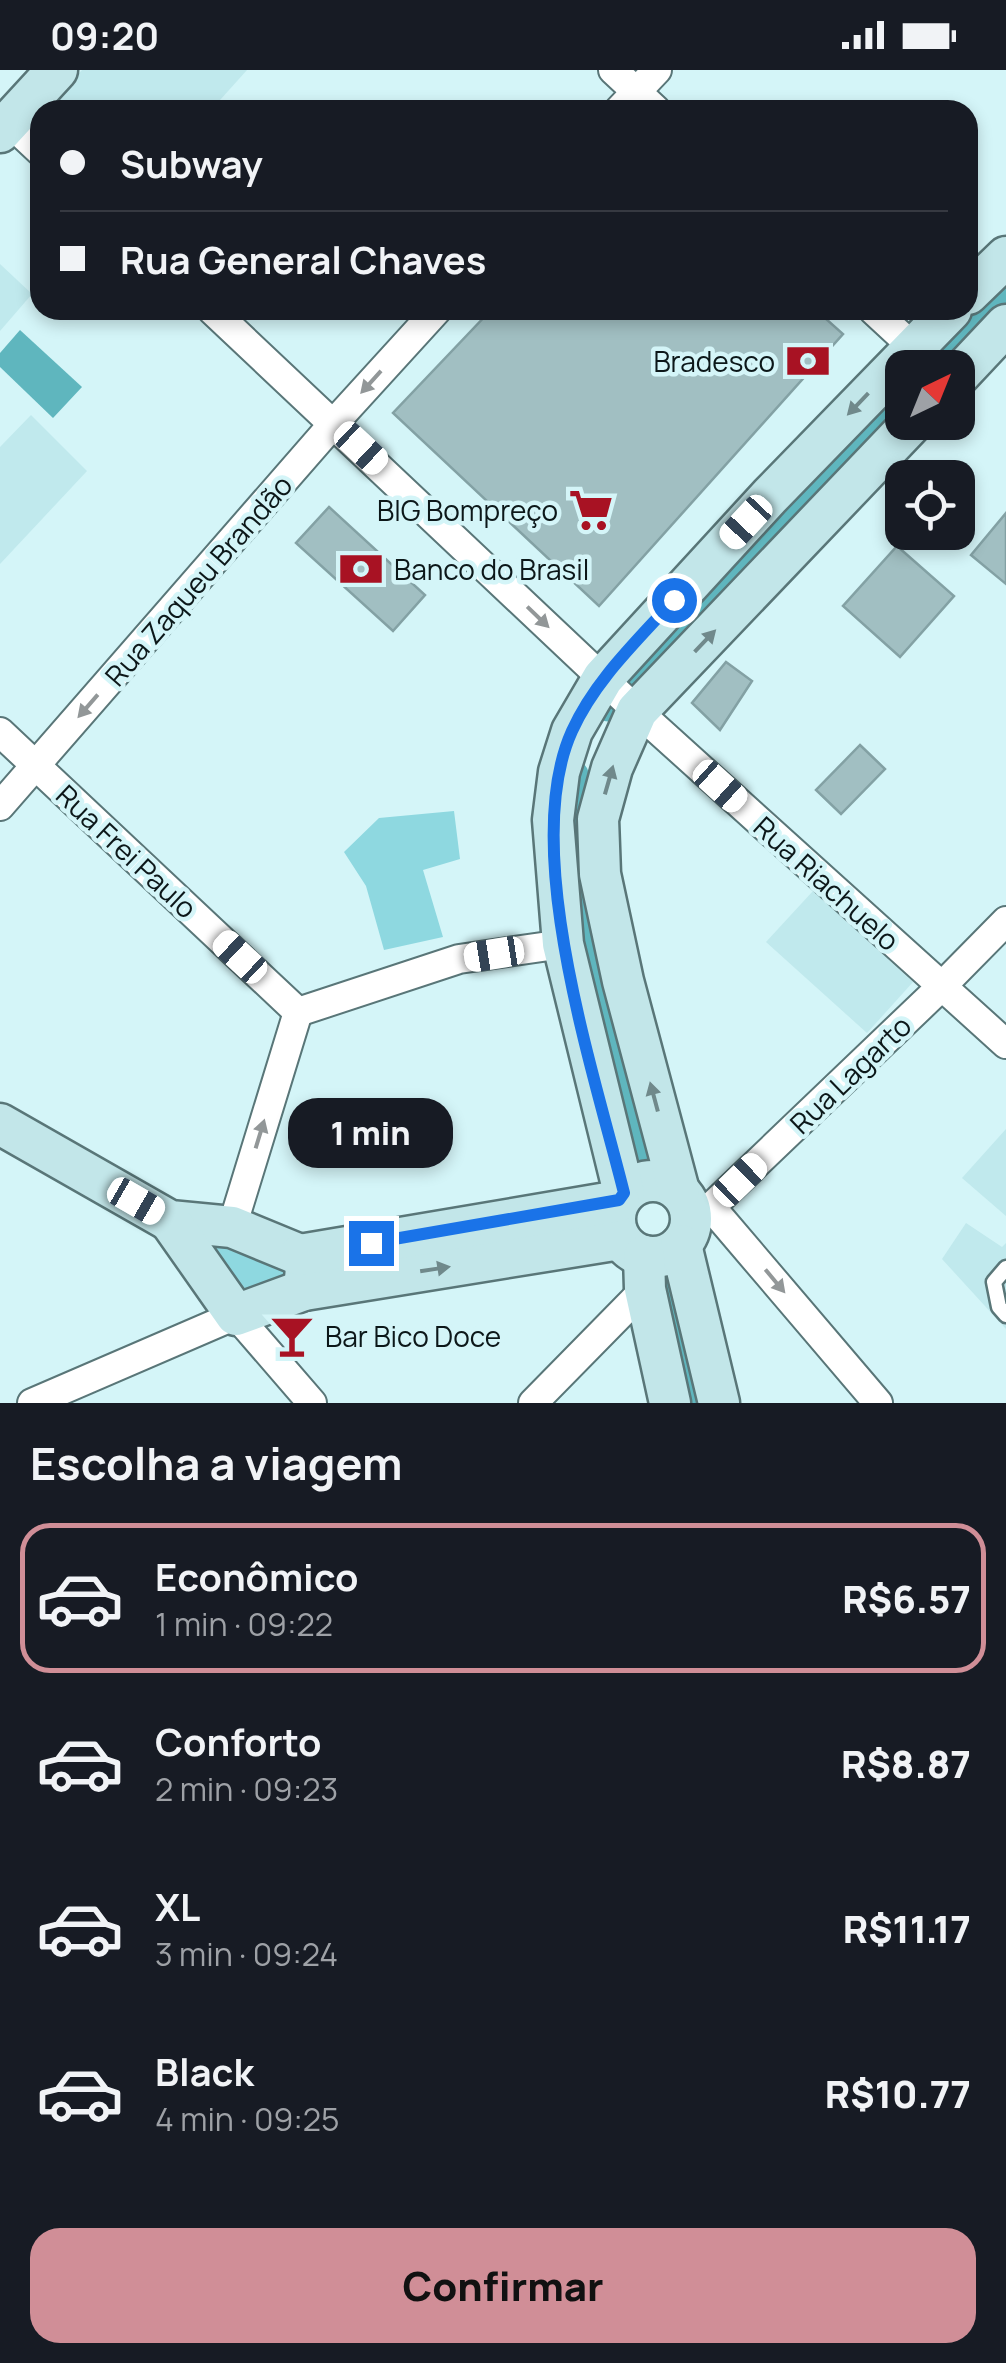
<!DOCTYPE html>
<html lang="pt">
<head>
<meta charset="utf-8">
<style>
  body { margin:0; font-family:Manrope,sans-serif; background:#20242c; color:#f1f3f6; height:100vh; display:flex; flex-direction:column; font-size:38px; white-space:nowrap }
  * { box-sizing:border-box; margin:0 }
  p { font-size:32px; color:#9ea1a6 }
  .icon { flex:none; width:55px; height:55px; fill:none; stroke:currentColor; stroke-width:2; stroke-linecap:round; stroke-linejoin:round }
  .map { position:relative; height:1333px; overflow:hidden }
  .panel { display:flex; flex-direction:column; background:#171b24; flex:1 }
  .panel>* { flex:none }
  .hud { position:absolute; left:30px; top:30px; width:948px; height:220px; border-radius:30px; box-shadow:0 5px 15px #0003; display:grid; align-content:center; height:220px; padding:0 30px; background:#171b24 }
  .needle { width:65px; rotate:43deg }
  .fabs { position:absolute; left:885px; top:280px; display:grid; gap:20px }
  .fabs a { display:grid; place-items:center; width:90px; height:90px; border-radius:20px; background:#171b24; box-shadow:0 5px 15px #0003; font-size:50px }
  .end { position:absolute; width:45px; height:45px; margin:-22px; border:12px solid #1a73e8; background:#fff; box-shadow:0 0 0 5px #fff }
  .from { border-radius:50% }
  .bubble { position:absolute; height:70px; border-radius:30px; background:#171b24; box-shadow:0 5px 15px #0003; font-size:32px; font-weight:800; line-height:70px; text-align:center }
  .car { position:absolute; width:30px; height:60px; margin:-30px -15px; border-radius:12px; box-shadow:0 0 8px 2px #0007; background:linear-gradient(#fff 24%,#345 0 40%,#fff 0 76%,#345 0 86%,#fff 0) }
  .hud b { display:flex; align-items:center; gap:35px; height:95px; font-size:38px }
  .hud b+b { border-top:2px solid #363941 }
  .hud i { width:25px; height:25px; background:#f1f3f6 }
  ul { padding:0; list-style:none }
  li { display:flex; align-items:center; gap:30px; height:150px; margin:0 20px 15px; padding:0 10px; border:5px solid transparent; border-radius:30px }
  li div { flex:1 }
  li b { display:block; font-size:38px }
  li em { font-style:normal; font-weight:800 }
  li.on { border-color:#d08e97 }
  li>.icon { width:90px; height:90px; stroke-width:1.5 }
  h2 { padding:0 30px; font-size:45px; line-height:120px }
  .cta { display:flex; gap:20px; margin-top:auto; padding:20px 30px }
  .cta a { flex:1; height:115px; border-radius:30px; background:#d08e97; color:#111; font-size:40px; font-weight:800; line-height:115px; text-align:center }
  .status { display:flex; justify-content:space-between; align-items:center; height:70px; padding:0 50px; background:#171b24; direction:ltr }
  .status svg { height:28px; fill:currentColor }
  .map>svg:first-child { display:block }
  .built { fill:#c0e9ed }
  .green { fill:#8ed8e0 }
  .water { fill:#5fb6be }
  .lines { fill:none; stroke-linecap:round; stroke-linejoin:round }
  .canal { stroke:#5fb6be; stroke-width:25 }
  .building { fill:#a1bfc2; stroke:#83a1a4; stroke-width:2.5 }
  .lane-casing { stroke:#597678; stroke-width:19 }
  .street-casing { stroke:#597678; stroke-width:32 }
  .secondary-casing { stroke:#597678; stroke-width:45 }
  .lane { stroke:#fff; stroke-width:14 }
  .street { stroke:#fff; stroke-width:28 }
  .secondary { stroke:#c2e6e9; stroke-width:40 }
  .oneway { fill:#929798 }
  .oneway2 { fill:#70898b }
  .route { stroke:#1a73e8; stroke-width:12 }
  .labels { text-anchor:middle; dominant-baseline:central; stroke-width:9; stroke-linejoin:round; paint-order:stroke }
  .poi-label { font-size:28px; fill:#0c1719; stroke:#d4f5f8; text-anchor:end }
  .street-label { font-size:28px; fill:#0c1719; stroke:#d4f5f8 }
</style>
</head>
<body>
<div class="status"><b>09:20</b><svg viewBox="0 0 49 12"><path d="M0 12V9h3v3zM5 12V6h3v6zM10 12V3h3v9zM15 12V0h3v12zM26 1h20v11H26zM47 4h2v5h-2z"/></svg></div>
<div class="map">
<svg width="1006" height="1333" viewBox="0 0 1006 1333">
  <rect width="100%" height="100%" fill="#d4f5f8"/>
  <!-- built -->
  <g class="built">
    <path d="M82,0H247L211,40H44Z"/>
    <path d="M0,194L32,224L0,261Z"/>
    <path d="M31,345L87,401L0,494V377Z"/>
    <path d="M813,821L913,912L867,963L766,872Z"/>
    <path d="M1006,1059V1146L962,1108Z"/>
    <path d="M966,1153L1002,1177L1006,1173V1259L942,1189Z"/>
  </g>
  <!-- green -->
  <g class="green">
    <path d="M454,741L460,789L423,800L443,867L384,880L366,816L344,782L379,748Z"/>
    <path d="M195,1157L282,1184L291,1207L256,1226L241,1217Z"/>
  </g>
  <!-- water -->
  <path class="water" d="M20,260L82,317L53,348L0,297V283Z"/>
  <g class="lines">
    <!-- canal -->
    <g class="canal">
      <path d="M937,298L1006,225"/>
      <path d="M608,639L657,580L902,333"/>
      <path d="M576,704L574,767L586,879L640,1087"/>
      <path d="M671,1223L694,1333"/>
    </g>
  </g>
  <!-- building -->
  <g class="building">
    <path d="M491,240H816L843,264L599,536L393,343Z"/>
    <path d="M329,437L425,525L393,561L296,473Z"/>
    <path d="M1006,443V514L971,485Z"/>
    <path d="M897,476L954,526L900,587L843,536Z"/>
    <path d="M726,592L752,611L720,660L692,633Z"/>
    <path d="M860,675L885,699L841,744L816,720Z"/>
  </g>
  <g class="lines">
    <!-- lane casing -->
    <g class="lane-casing">
      <path id="lane" d="M1006,1198L994,1212L999,1237L1006,1245"/>
    </g>
    <!-- street casing -->
    <g class="street-casing">
      <g id="street">
        <path d="M613,0L656,40"/>
        <path d="M619,40L657,0"/>
        <path d="M9,52L40,81"/>
        <path d="M212,240L637,641L1006,974"/>
        <path d="M873,240L913,277"/>
        <path d="M0,662L298,942"/>
        <path d="M0,736L334,353L437,240"/>
        <path d="M298,942L459,889L563,874"/>
        <path d="M711,1137L878,1333"/>
        <path d="M691,1153L711,1137L941,917L1006,851"/>
        <path d="M232,1157L298,942"/>
        <path d="M32,1333L236,1245L312,1333"/>
        <path d="M533,1333L645,1219"/>
      </g>
    </g>
    <!-- secondary casing -->
    <g class="secondary-casing">
      <g id="secondary">
        <path d="M0,62L57,0"/>
        <path d="M968,224L1006,187"/>
        <path d="M958,306L1006,255"/>
        <path d="M0,1054L170,1151L232,1157L300,1185L306,1198L304,1220"/>
        <circle cx="653" cy="1149" r="38"/>
        <path d="M679,1121L623,911L600,804L598,749L612,698L637,641L913,352"/>
        <path d="M624,1123L563,874L553,750L559,702L572,661L603,608L770,426L951,240"/>
        <path d="M170,1151L236,1245L304,1220L620,1169"/>
        <path d="M681,1175L719,1333"/>
        <path d="M300,1185L619,1131"/>
        <path d="M644,1186L645,1219L670,1333"/>
      </g>
    </g>
    <!-- lane -->
    <use href="#lane" class="lane"/>
    <!-- street -->
    <use href="#street" class="street"/>
    <!-- secondary -->
    <use href="#secondary" class="secondary"/>
  </g>
  <!-- one-way arrows -->
  <defs><path id="oneway-solid" d="M-6-.8H1V-3.2L6.5 0L1 3.2V.8H-6Z" transform="scale(2.5)"/></defs>
  <g class="oneway">
    <use href="#oneway-solid" transform="translate(371 312) rotate(132)"/>
    <use href="#oneway-solid" transform="translate(538 547) rotate(44)"/>
    <use href="#oneway-solid" transform="translate(88 636) rotate(131)"/>
    <use href="#oneway-solid" transform="translate(260 1064) rotate(-73)"/>
    <use href="#oneway-solid" transform="translate(775 1211) rotate(50)"/>
  </g>
  <g class="oneway2">
    <use href="#oneway-solid" transform="translate(858 334) rotate(134)"/>
    <use href="#oneway-solid" transform="translate(705 571) rotate(-46)"/>
    <use href="#oneway-solid" transform="translate(609 710) rotate(-74)"/>
    <use href="#oneway-solid" transform="translate(654 1027) rotate(-105)"/>
    <use href="#oneway-solid" transform="translate(435 1199) rotate(-9)"/>
  </g>
  <g class="lines">
    <!-- route -->
    <path class="route" d="M371,1173L619,1130L624,1123C594,1002 519,778 572,661C595,610 637,571 674,530"/>
  </g>
  <!-- icons -->
  <defs>
    <g id="bank-bare" transform="scale(3.45)"><path d="M-6-4H6V4H-6ZM0-2.3a2.3 2.3 0 1 0 0 4.6a2.3 2.3 0 1 0 0-4.6Z" fill="#a81223" stroke="#d4f5f8" stroke-width="2.5" paint-order="stroke"/></g>
    <g id="supermarket-bare" transform="scale(3.45)"><path d="M-6-5.5h2.5l.6 2H6L4.5 2H-2.5L-4.4-4H-6ZM-1.5 3.2a1.3 1.3 0 1 0 .1 0ZM3 3.2a1.3 1.3 0 1 0 .1 0Z" fill="#a81223" stroke="#d4f5f8" stroke-width="2.5" paint-order="stroke"/></g>
    <g id="bar-bare" transform="scale(3.45)"><path d="M-6-5H6L.8 .8V4.5H3.5V6h-7V4.5H-.8V.8Z" fill="#a81223" stroke="#d4f5f8" stroke-width="2.5" paint-order="stroke"/></g>
  </defs>
  <g fill-rule="evenodd">
    <use href="#bank-bare" x="808" y="291"/>
    <use href="#supermarket-bare" x="591" y="440"/>
    <use href="#bank-bare" x="361" y="499"/>
    <use href="#bar-bare" x="292" y="1266"/>
  </g>
  <g class="labels">
    <!-- poi labels -->
    <g class="poi-label">
      <text x="775" y="291">Bradesco</text>
      <text x="558" y="440">BIG Bompreço</text>
      <text x="394" y="499" text-anchor="start">Banco do Brasil</text>
      <text x="325" y="1266" text-anchor="start">Bar Bico Doce</text>
    </g>
    <!-- street labels -->
    <g class="street-label">
      <text transform="translate(198 510) rotate(-49)">Rua Zaqueu Brandão</text>
      <text transform="translate(127 781) rotate(43)">Rua Frei Paulo</text>
      <text transform="translate(827 813) rotate(42)">Rua Riachuelo</text>
      <text transform="translate(850 1004) rotate(-44)">Rua Lagarto</text>
    </g>
  </g>
</svg>
<div class="fabs">
<a><svg class="needle" viewBox="-14 -14 28 28"><path d="M0-13l5 13h-10z" fill="#e53935"/><path d="M0 13l5-13h-10z" fill="#9ea1a6"/></svg></a>
<a><svg class="icon" aria-label="locate" viewBox="0 0 24 24"><circle cx="12" cy="12" r="6"/><path d="M12 2v4M12 18v4M2 12h4M18 12h4"/></svg></a>
</div>
<i class="end from" style="left:674px;top:530px"></i>
<i class="end" style="left:371px;top:1173px"></i>
<div class="bubble" style="left:288px;top:1028px;width:165px">1 min</div>
<i class="car" style="left:361px;top:378px;rotate:133deg"></i>
<i class="car" style="left:746px;top:452px;rotate:223deg"></i>
<i class="car" style="left:720px;top:716px;rotate:132deg"></i>
<i class="car" style="left:494px;top:884px;rotate:261deg"></i>
<i class="car" style="left:240px;top:887px;rotate:313deg"></i>
<i class="car" style="left:740px;top:1110px;rotate:46deg"></i>
<i class="car" style="left:136px;top:1131px;rotate:120deg"></i>
<div class="hud">
<b><i class="from"></i>Subway</b>
<b><i></i>Rua General Chaves</b>
</div>
</div>
<section class="panel">
<h2>Escolha a viagem</h2>
<ul>
<li class="on"><svg class="icon" aria-label="car" viewBox="0 0 24 24"><path d="M5 17H2v-5l4-1 3-4h7l3 4 3 1v5h-3M9 17h6M6 11h13"/><circle cx="7" cy="17" r="2"/><circle cx="17" cy="17" r="2"/></svg><div><b>Econômico</b><p>1 min · 09:22</p></div><em>R$6.57</em></li>
<li><svg class="icon" aria-label="car" viewBox="0 0 24 24"><path d="M5 17H2v-5l4-1 3-4h7l3 4 3 1v5h-3M9 17h6M6 11h13"/><circle cx="7" cy="17" r="2"/><circle cx="17" cy="17" r="2"/></svg><div><b>Conforto</b><p>2 min · 09:23</p></div><em>R$8.87</em></li>
<li><svg class="icon" aria-label="car" viewBox="0 0 24 24"><path d="M5 17H2v-5l4-1 3-4h7l3 4 3 1v5h-3M9 17h6M6 11h13"/><circle cx="7" cy="17" r="2"/><circle cx="17" cy="17" r="2"/></svg><div><b>XL</b><p>3 min · 09:24</p></div><em>R$11.17</em></li>
<li><svg class="icon" aria-label="car" viewBox="0 0 24 24"><path d="M5 17H2v-5l4-1 3-4h7l3 4 3 1v5h-3M9 17h6M6 11h13"/><circle cx="7" cy="17" r="2"/><circle cx="17" cy="17" r="2"/></svg><div><b>Black</b><p>4 min · 09:25</p></div><em>R$10.77</em></li>
</ul>
<div class="cta"><a>Confirmar</a></div>
</section>
</body>
</html>
